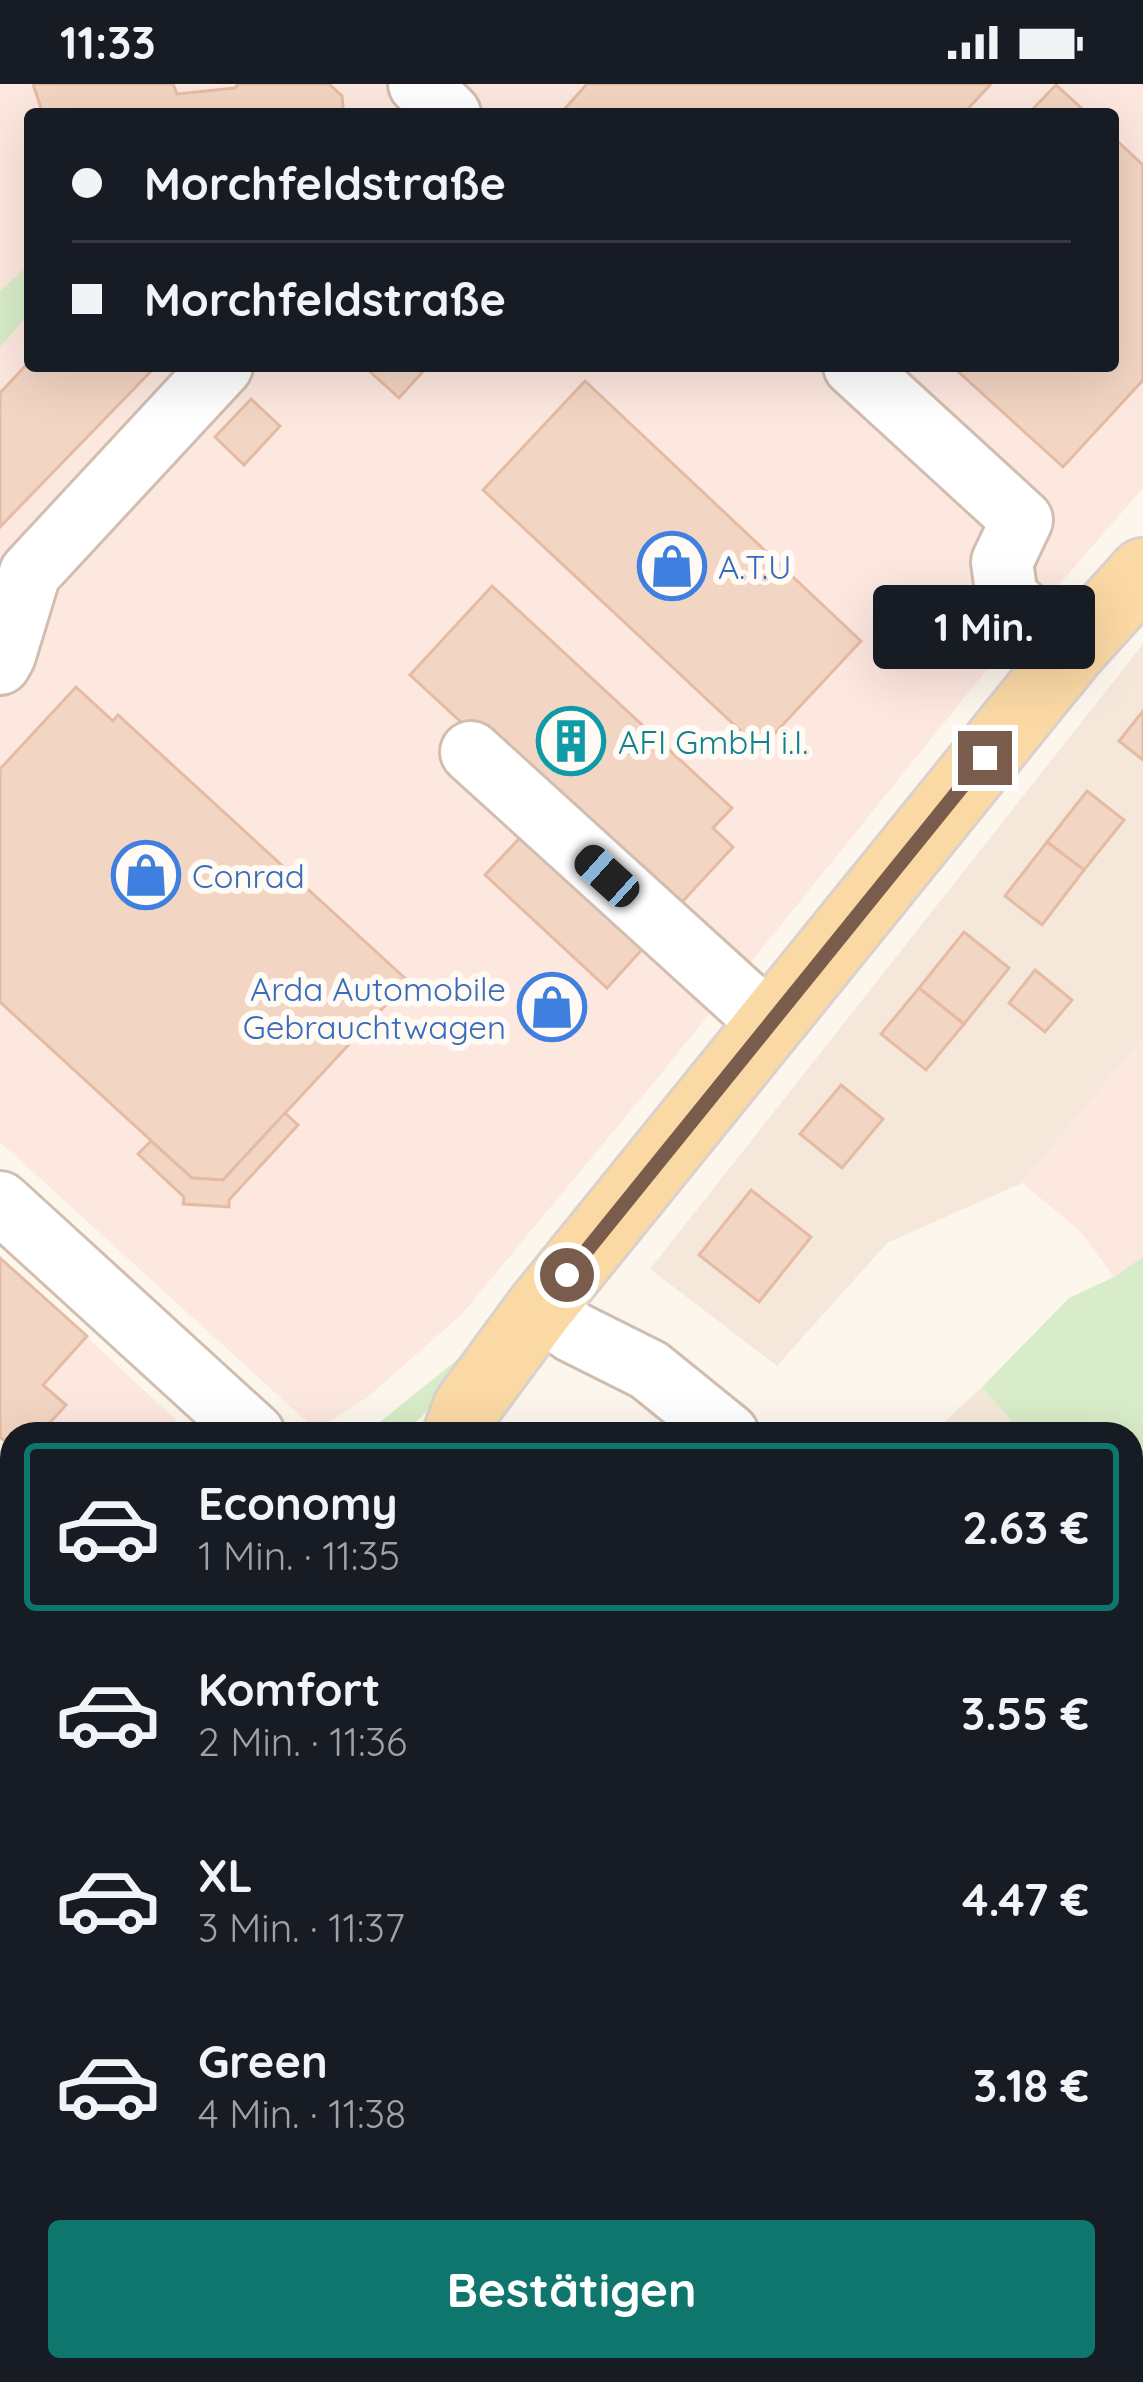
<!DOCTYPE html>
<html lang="de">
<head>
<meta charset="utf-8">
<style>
  body { margin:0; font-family:Quicksand,sans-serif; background:#20242c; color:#f1f3f6; height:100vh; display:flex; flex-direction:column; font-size:45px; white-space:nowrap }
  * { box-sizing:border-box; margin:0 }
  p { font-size:39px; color:#9ea1a6 }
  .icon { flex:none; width:66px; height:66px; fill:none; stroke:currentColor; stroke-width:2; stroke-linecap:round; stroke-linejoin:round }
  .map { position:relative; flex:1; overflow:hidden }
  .panel { position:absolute; left:0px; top:1338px; width:1143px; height:960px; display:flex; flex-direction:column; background:#171b24; border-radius:36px 36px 0 0; box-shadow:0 12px 48px #0002 }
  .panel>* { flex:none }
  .top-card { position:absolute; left:24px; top:24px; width:1095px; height:264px; border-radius:12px; box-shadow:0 12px 48px #0002; display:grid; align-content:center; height:264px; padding:0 48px; background:#171b24 }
  .end { position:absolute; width:54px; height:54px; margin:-27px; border:15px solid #7a5c4d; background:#fff; box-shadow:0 0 0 6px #fff }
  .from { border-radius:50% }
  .bubble { position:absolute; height:84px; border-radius:12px; background:#171b24; box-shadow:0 12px 48px #0002; font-size:39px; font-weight:700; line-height:84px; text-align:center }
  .car { position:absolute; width:36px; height:72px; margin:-36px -18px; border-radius:15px; box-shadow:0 0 9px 3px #0007; background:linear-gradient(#222 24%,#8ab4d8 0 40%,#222 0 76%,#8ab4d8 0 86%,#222 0) }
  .top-card b { display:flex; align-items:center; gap:42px; height:114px; font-size:45px }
  .top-card b+b { border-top:3px solid #363941 }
  .top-card i { width:30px; height:30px; background:#f1f3f6 }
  ul { padding:21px 0 0; list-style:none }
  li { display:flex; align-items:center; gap:36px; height:168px; margin:0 24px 18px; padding:0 24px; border:6px solid transparent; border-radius:12px }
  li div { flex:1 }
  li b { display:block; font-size:45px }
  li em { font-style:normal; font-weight:700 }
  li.on { border-color:#0f766e }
  li>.icon { width:108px; height:108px; stroke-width:1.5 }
  .button { display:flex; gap:24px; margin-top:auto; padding:24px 48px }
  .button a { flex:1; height:138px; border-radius:12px; background:#0f766e; color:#fff; font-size:48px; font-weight:700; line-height:138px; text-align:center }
  .status { display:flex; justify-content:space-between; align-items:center; height:84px; padding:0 60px; background:#171b24; direction:ltr }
  .status svg { height:33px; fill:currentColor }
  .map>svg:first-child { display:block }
  .residential { fill:#f5e8da }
  .commercial { fill:#fde8e0; fill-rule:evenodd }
  .green { fill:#d8ecc9 }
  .building { fill:#f3d5c3; stroke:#e6bba3; stroke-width:3 }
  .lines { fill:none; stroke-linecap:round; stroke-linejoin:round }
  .minor-casing { stroke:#d1beb0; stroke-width:66 }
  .major-casing { stroke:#dad1cd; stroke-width:72 }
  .minor { stroke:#fff; stroke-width:60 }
  .major { stroke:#fbd9a5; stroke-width:66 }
  .route { stroke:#7a5c4d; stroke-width:15 }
  .labels { text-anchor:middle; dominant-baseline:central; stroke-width:12; stroke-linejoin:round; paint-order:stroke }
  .shop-label { font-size:33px; fill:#366cbe; stroke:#fffaf3; text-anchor:start }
  .culture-label { font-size:33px; fill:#0d838f; stroke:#fffaf3; text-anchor:start }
</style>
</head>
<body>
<div class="status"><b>11:33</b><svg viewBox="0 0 49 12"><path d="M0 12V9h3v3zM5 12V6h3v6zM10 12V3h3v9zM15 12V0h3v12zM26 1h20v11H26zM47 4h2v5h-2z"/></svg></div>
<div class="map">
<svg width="1143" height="2298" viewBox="0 0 1143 2298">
  <rect width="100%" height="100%" fill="#fdf6ec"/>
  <!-- residential -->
  <g class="residential">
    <path d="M1143,560V954L1022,1099L887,1159L777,1282L650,1185Z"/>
    <path d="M982,1303L1023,1350H931Z"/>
    <path d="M1131,1472L1143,1485V2298H528L520,2286H1131Z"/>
  </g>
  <!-- commercial -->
  <g class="commercial">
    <path d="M0,0H1143V404L1010,557L656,996L462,1230L369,1312L316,1346L0,1058ZM30,30H1113V282H30Z"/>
    <path d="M1143,954V1173L1114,1193L1079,1146L1022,1099Z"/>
    <path d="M0,1172L191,1350H12V1364L0,1353Z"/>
  </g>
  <!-- green -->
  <g class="green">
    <path d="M30,180V229L0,263V207Z"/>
    <path d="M1143,1173V1485L1131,1472V1350H1023L982,1303L1069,1214L1114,1193Z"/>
    <path d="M483,1255L486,1258L423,1331L403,1350H365Z"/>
    <path d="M0,1905L12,1920V2167L0,2162Z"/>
    <path d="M183,2286H330L339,2298H185Z"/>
  </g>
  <!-- building -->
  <g class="building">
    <path d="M33,0H173L177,10L235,4L238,0H329L342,12L343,23L340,30H43Z"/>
    <path d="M587,0H991L963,30H560Z"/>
    <path d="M1056,1L1088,30H1028Z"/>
    <path d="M1113,53L1143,81V296L1063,383L952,282H1113Z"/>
    <path d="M30,277V282H156L0,443V309Z"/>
    <path d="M364,282H428L399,314Z"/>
    <path d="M585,297L861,557L760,665L483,406Z"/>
    <path d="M251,315L280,342L244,381L215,353Z"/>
    <path d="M492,502L732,724L713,744L733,763L670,831L410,591Z"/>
    <path d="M76,603L113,637L118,631L408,897L223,1096L192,1094L0,918V685Z"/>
    <path d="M1143,627V676L1119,657Z"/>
    <path d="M1087,707L1124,736L1084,786L1047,758Z"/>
    <path d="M527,746L656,850L607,904L485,791Z"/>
    <path d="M1047,758L1084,786L1042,841L1005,812Z"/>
    <path d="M964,848L1009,884L964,940L919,904Z"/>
    <path d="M1035,886L1072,916L1045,948L1009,919Z"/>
    <path d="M919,904L964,940L926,986L881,950Z"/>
    <path d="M841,1001L883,1035L842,1084L800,1050Z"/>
    <path d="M285,1029L298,1041L229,1116V1123L183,1120L184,1113L138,1070L151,1057L192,1094L223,1096Z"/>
    <path d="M751,1106L811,1153L759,1218L699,1171Z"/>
    <path d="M0,1174L87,1252L43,1301L66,1321L40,1350H12V1364L0,1353Z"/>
    <path d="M1143,2218V2272L1131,2281V2228Z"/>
    <path d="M1143,2272V2298H1123L1118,2292L1125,2286H1131V2281Z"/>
    <path d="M601,2286H647L656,2298H610Z"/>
    <path d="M844,2286H894L902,2297L828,2298Z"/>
  </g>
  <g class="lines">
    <!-- minor casing -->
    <g class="minor-casing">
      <g id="minor">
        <path d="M419,0L450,30"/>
        <path d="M854,282L1022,436L1002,478L1007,513L1070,569"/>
        <path d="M0,580L5,571L30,489L222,282"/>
        <path d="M471,668L769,939"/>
        <path d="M0,1118L254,1350"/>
        <path d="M540,1224L573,1248L649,1286L728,1350"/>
        <path d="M0,1556L12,1552"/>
        <path d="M1131,1566L1143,1555"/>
        <path d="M1131,1688L1143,1699"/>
        <path d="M0,1805L12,1813"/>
        <path d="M537,2286L545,2298"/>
        <path d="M1051,2286L1061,2298"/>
      </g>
    </g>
    <!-- major casing -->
    <g class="major-casing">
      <g id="major">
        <path d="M457,1350L467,1323L540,1224L1070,569L1143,488"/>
        <path d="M0,1659L12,1625"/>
        <path d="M0,1728L12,1771"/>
        <path d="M367,2286L376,2298"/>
        <path d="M464,2286L470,2298"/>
      </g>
    </g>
    <!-- minor -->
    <use href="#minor" class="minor"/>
    <!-- major -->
    <use href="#major" class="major"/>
  </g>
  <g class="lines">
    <!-- route -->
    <path class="route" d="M567,1191L985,674"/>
  </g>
  <!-- icons -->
  <defs>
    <g id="shop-ring" transform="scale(3.45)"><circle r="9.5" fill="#fffaf3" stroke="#3f7fe0" stroke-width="1.5"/><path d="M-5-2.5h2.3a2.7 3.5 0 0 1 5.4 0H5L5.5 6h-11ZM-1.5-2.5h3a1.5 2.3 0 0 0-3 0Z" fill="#3f7fe0"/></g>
    <g id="building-ring" transform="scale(3.45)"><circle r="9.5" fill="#fffaf3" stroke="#0f9aa8" stroke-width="1.5"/><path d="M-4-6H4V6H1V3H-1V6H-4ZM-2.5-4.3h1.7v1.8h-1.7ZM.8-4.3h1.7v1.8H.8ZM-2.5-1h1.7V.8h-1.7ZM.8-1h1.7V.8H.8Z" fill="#0f9aa8"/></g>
  </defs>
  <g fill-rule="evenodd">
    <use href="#shop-ring" x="672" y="482"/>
    <use href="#building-ring" x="571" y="657"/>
    <use href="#shop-ring" x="146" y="791"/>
    <use href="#shop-ring" x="552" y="923"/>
  </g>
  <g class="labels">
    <!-- shop labels -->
    <g class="shop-label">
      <text x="718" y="482">A.T.U</text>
      <text x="192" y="791">Conrad</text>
      <text x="506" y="904" text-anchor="end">Arda Automobile<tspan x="506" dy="38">Gebrauchtwagen</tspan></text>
    </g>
    <!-- culture labels -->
    <g class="culture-label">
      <text x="618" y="657">AFI GmbH i.I.</text>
    </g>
  </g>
</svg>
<i class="end from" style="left:567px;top:1191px"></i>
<i class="end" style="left:985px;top:674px"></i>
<div class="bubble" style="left:873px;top:501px;width:222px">1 Min.</div>
<i class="car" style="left:607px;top:792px;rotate:312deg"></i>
<div class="top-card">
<b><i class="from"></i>Morchfeldstraße</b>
<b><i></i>Morchfeldstraße</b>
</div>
<section class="panel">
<ul>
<li class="on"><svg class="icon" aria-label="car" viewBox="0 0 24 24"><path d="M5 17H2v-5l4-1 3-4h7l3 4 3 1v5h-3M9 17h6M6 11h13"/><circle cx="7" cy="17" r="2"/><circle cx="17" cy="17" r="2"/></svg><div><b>Economy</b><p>1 Min. · 11:35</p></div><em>2.63 €</em></li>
<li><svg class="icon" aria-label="car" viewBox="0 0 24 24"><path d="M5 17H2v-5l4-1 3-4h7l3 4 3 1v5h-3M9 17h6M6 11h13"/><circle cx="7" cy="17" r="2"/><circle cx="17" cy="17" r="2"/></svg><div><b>Komfort</b><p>2 Min. · 11:36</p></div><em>3.55 €</em></li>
<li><svg class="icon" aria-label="car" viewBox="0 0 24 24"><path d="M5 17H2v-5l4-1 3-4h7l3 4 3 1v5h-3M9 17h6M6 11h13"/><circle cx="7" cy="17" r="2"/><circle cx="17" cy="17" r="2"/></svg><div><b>XL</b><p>3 Min. · 11:37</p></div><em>4.47 €</em></li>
<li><svg class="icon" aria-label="car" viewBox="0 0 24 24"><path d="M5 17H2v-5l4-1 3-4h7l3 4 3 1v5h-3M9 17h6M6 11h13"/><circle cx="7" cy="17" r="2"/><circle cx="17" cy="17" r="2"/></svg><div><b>Green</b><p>4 Min. · 11:38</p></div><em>3.18 €</em></li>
</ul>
<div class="button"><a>Bestätigen</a></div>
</section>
</div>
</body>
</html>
